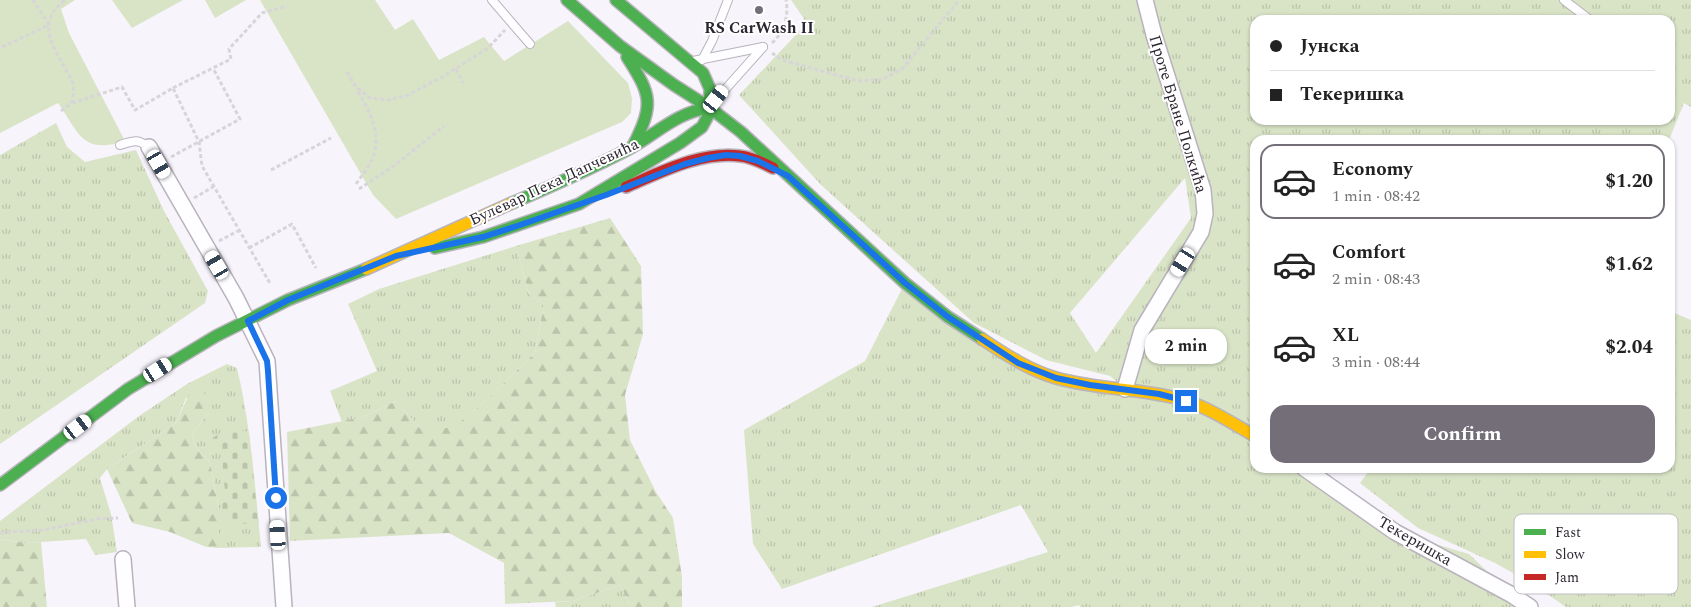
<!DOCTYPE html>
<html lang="en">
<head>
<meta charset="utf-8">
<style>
  body { margin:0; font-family:Spectral,serif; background:#f6f6f6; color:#222; height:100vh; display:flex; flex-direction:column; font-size:19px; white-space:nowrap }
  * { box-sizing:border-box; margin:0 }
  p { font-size:16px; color:#767676 }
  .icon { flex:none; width:28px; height:28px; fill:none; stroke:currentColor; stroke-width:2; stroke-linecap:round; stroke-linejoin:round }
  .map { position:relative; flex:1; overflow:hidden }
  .drawer { position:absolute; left:1250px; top:135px; width:425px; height:338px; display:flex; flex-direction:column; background:#fff; border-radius:15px; box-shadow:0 1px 4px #0004 }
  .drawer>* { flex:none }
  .banner { position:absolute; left:1250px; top:15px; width:425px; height:110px; border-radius:15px; box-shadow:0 1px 4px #0004; display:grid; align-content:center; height:110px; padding:0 20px; background:#fff }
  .end { position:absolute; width:22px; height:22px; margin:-11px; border:6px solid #1a73e8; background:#fff; box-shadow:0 0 0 2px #fff }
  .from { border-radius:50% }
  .bubble { position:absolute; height:35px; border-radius:15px; background:#fff; box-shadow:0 1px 4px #0004; font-size:16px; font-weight:700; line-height:35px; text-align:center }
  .car { position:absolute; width:15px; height:30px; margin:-15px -8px; border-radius:6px; box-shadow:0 0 4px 1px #0007; background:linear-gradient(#fff 24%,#345 0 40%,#fff 0 76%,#345 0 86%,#fff 0) }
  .banner b { display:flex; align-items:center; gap:18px; height:48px; font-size:19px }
  .banner b+b { border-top:1px solid #e0e0e0 }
  .banner i { width:12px; height:12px; background:#222 }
  ul { padding:9px 0 0; list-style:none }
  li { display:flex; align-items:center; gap:15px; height:75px; margin:0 10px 8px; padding:0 10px; border:2px solid transparent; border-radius:15px }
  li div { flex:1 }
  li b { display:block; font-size:19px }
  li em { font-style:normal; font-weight:700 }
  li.active { border-color:#746e79 }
  li>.icon { width:45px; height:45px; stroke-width:1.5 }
  .primary-button { display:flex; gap:10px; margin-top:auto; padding:10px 20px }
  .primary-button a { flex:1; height:58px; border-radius:15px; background:#746e79; color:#fff; font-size:20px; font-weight:700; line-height:58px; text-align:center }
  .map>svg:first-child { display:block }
  .grass { fill:url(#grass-tufts); fill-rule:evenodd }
  .forest { fill:url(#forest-firs) }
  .cemetery { fill:url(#cemetery-stones) }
  .park { fill:#d9e4c7 }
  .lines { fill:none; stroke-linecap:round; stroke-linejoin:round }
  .lane-casing { stroke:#b8b3bc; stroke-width:10 }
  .street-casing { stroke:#b8b3bc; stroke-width:18 }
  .fast-casing { stroke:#b8b3bc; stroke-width:14 }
  .slow-casing { stroke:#b8b3bc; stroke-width:14 }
  .jam-casing { stroke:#b8b3bc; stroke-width:14 }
  .path { stroke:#d7d5d7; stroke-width:3; stroke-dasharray:4 2.5; stroke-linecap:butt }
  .lane { stroke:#fefdff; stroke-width:8 }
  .street { stroke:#fefdff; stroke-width:15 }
  .fast { stroke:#4caf50; stroke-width:11 }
  .slow { stroke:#ffc107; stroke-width:11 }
  .jam { stroke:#c62828; stroke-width:11 }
  .route { stroke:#1a73e8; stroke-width:6 }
  .poi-dot { fill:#746e79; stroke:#fff; stroke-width:2 }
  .labels { text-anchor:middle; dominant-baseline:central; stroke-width:4; stroke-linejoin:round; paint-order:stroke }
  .poi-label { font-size:16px; font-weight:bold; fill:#2d2632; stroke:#fff }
  .street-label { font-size:16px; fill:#2d2632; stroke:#fff }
  .key { fill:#fff; stroke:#c0bec2; stroke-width:1 }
  .key-label { font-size:14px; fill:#2d2632 }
</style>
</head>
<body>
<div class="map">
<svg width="1691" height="607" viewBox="0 0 1691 607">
  <defs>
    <pattern id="grass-tufts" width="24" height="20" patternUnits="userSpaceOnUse" patternTransform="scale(1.25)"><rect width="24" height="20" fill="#d9e4c7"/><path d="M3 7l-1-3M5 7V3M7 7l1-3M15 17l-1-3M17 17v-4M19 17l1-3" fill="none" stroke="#bbc3ab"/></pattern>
    <pattern id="forest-firs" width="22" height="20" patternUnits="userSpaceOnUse" patternTransform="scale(1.25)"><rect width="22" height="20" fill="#d9e4c7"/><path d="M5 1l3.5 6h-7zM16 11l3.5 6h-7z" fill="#bbc3ab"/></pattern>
    <pattern id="cemetery-stones" width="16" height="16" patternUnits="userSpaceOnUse" patternTransform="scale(1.25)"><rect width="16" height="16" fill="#d9e4c7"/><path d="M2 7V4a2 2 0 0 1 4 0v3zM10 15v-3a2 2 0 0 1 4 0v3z" fill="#bbc3ab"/></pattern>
  </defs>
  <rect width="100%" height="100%" fill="#f8f4fc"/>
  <!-- grass -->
  <g class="grass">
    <path d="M791,0H1691V107L1684,103L1669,140H1255V468H1304L1395,532L1469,554L1512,595L1530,607H1080L1079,605L1072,607H872L1048,552L1021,505L782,589L753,544L744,430L865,361L905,283L1018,363L1124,388L1110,376L1046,360L974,323L821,185L739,95L807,23ZM1255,20H1670V120H1255ZM1185,178L1191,218L1096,353L1070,313Z"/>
    <path d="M56,123L67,147L85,162L136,150L164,211L208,291L205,303L0,444V155Z"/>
    <path d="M516,246L529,294L544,304L535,353L482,404L453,429H421L396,401L363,417L342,422L330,391L377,371L348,304L379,289Z"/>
    <path d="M1670,311L1691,320V607H1566L1531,583L1495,563L1418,528L1360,483L1371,468H1670Z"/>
    <path d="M227,364L237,368C251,427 255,487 261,547L219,548V509L210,462L196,448L192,438L195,430L209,413L186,398L176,423L107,469L100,478L111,514L117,552L95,555L86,539L25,543L0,539V521L139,416L187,384Z"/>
    <path d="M620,585L631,607H556L555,602L573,601Z"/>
  </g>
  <!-- forest -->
  <g class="forest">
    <path d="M610,218L641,266L643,334L625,395L630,440L656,492L673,518L682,577V607H631L620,585L573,601L505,604L504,563L449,533L290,541L287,432L363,417L396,401L420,428H453L482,404L535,353L544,304L529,294L516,246Z"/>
    <path d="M202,391L208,398L209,413L195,430L192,438L196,448L210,462L219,509V548L206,547L170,532L132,523L107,469L176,423L190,392Z"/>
    <path d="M0,539L25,543L41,542L47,607H0Z"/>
  </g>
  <!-- cemetery -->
  <path class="cemetery" d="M228,428L249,432L258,521L242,524L222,522L220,495L225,492L222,456L211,439Z"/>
  <!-- park -->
  <g class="park">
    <path d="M0,0H75L61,9L69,33L125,141C82,155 79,133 58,103L0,133Z"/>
    <path d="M112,0H183L132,28Z"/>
    <path d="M205,0H246L215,18Z"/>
    <path d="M260,0H375L395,30L413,19L439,60L484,37L504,61L568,21L628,83L632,98L631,113L622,122L396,219L373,195Z"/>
  </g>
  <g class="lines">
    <!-- lane casing -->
    <g class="lane-casing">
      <g id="lane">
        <path d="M492,0L530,44"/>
        <path d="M1564,0L1590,20"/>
        <path d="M702,60L712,41L728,0"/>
        <path d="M693,61L763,47"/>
        <path d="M714,102L763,47"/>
        <path d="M120,145C133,141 137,138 149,147"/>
      </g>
    </g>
    <!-- street casing -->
    <g class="street-casing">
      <g id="street">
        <path d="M149,147L236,298L267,361L284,607"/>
        <path d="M1125,389L1142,330L1201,232L1205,214L1203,190L1154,35L1145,0"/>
        <path d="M1304,468L1395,532L1512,595L1530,607"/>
        <path d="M123,559L127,607"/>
      </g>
    </g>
    <!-- fast casing -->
    <g class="fast-casing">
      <g id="fast">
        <path d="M567,0L620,46L674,85L710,108L741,132L905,283L948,317L982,339"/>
        <path d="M627,57C652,96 654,104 633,146"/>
        <path d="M512,203C550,187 588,170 625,151C653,137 677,111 710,108"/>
        <path d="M435,248L483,237L579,204L680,143L702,127L709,114L710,89L703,73L616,0"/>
        <path d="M0,485L128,389L216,336L288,300L366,269"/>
      </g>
    </g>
    <!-- slow casing -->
    <g class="slow-casing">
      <g id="slow">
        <path d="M366,269L512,203"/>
        <path d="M982,339C1006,355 1029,370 1056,378C1098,390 1142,388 1184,400C1209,408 1232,423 1255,436"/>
      </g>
    </g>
    <!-- jam casing -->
    <g class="jam-casing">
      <path id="jam" d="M626,187C661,172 701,151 740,156C752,157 763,163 773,168"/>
    </g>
    <!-- path -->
    <g class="path">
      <path d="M772,43C784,32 789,16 786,0"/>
      <path d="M2,47L49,25L33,0"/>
      <path d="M772,53L782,60L858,81L883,79L903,68L959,0"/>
      <path d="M456,69L463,83"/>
      <path d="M347,72L356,87L370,98L388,100L406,96L444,76L488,48L505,30"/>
      <path d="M173,88L231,59L229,49L262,13L287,6"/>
      <path d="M72,103L122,87L135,110L173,88L199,142L202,166L271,285"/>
      <path d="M61,111L72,103C72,98 75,89 73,84C72,79 68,74 66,70C52,45 36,22 65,0"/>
      <path d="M171,157L240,119L213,68"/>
      <path d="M271,170L331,138"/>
      <path d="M356,184C362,175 370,166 373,157C382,133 369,110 357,90"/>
      <path d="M359,189L395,165L444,126"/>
      <path d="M194,198L213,187"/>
      <path d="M219,241L238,231"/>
      <path d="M249,248L292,224L316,268"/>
      <path d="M0,533L43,530L97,519L118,518"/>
    </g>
    <!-- lane -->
    <use href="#lane" class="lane"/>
    <!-- street -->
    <use href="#street" class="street"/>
    <!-- fast -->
    <use href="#fast" class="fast"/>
    <!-- slow -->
    <use href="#slow" class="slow"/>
    <!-- jam -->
    <use href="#jam" class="jam"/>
  </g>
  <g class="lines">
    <!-- route -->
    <path class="route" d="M276,498L268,371L267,361L248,321L288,300L396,256L483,237L520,225L606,195L685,164L708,158L726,155L740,156L758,161L788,176L905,283L948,317L1018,363L1056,378L1090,385L1159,394L1186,401"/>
  </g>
  <!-- markers -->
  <circle class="poi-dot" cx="759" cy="10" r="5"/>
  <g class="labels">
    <!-- poi labels -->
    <g class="poi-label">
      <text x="759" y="28">RS CarWash II</text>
    </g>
    <!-- street labels -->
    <g class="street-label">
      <text transform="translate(1178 114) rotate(73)">Проте Бране Полкића</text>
      <text transform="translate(554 182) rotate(-25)">Булевар Пека Дапчевића</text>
      <text transform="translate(1415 541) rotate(30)">Текеришка</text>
    </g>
  </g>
  <!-- legend -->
  <rect x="1514" y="514" width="164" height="80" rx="8" class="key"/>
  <rect x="1524" y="529" width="22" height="6" fill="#4caf50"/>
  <rect x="1524" y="551" width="22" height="7" fill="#ffc107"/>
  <rect x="1524" y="574" width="22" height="6" fill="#c62828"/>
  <g class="key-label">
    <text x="1555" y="537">Fast</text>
    <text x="1555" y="559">Slow</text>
    <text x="1555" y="582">Jam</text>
  </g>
</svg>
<i class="end from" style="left:276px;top:498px"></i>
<i class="end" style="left:1186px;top:401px"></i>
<div class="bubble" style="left:1145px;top:329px;width:82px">2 min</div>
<i class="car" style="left:716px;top:99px;rotate:38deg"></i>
<i class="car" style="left:159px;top:164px;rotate:150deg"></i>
<i class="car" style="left:1183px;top:262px;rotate:212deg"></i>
<i class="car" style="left:217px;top:265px;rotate:330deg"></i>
<i class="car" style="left:158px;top:370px;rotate:58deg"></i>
<i class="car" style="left:78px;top:427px;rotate:53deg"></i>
<i class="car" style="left:278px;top:535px;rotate:356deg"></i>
<div class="banner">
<b><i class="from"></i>Јунска</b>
<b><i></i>Текеришка</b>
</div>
<section class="drawer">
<ul>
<li class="active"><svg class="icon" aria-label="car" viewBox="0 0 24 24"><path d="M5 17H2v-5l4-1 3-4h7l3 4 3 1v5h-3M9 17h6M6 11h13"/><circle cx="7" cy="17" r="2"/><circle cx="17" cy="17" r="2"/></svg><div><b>Economy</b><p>1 min · 08:42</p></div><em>$1.20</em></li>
<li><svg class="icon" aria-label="car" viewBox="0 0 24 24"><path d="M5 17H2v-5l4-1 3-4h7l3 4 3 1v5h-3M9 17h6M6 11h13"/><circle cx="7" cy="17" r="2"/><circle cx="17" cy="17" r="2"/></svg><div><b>Comfort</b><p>2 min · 08:43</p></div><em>$1.62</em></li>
<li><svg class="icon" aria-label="car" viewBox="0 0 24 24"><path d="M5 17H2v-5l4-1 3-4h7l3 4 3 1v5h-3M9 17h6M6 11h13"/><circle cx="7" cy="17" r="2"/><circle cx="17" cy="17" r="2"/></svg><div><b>XL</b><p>3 min · 08:44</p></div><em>$2.04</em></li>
</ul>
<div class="primary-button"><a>Confirm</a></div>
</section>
</div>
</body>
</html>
